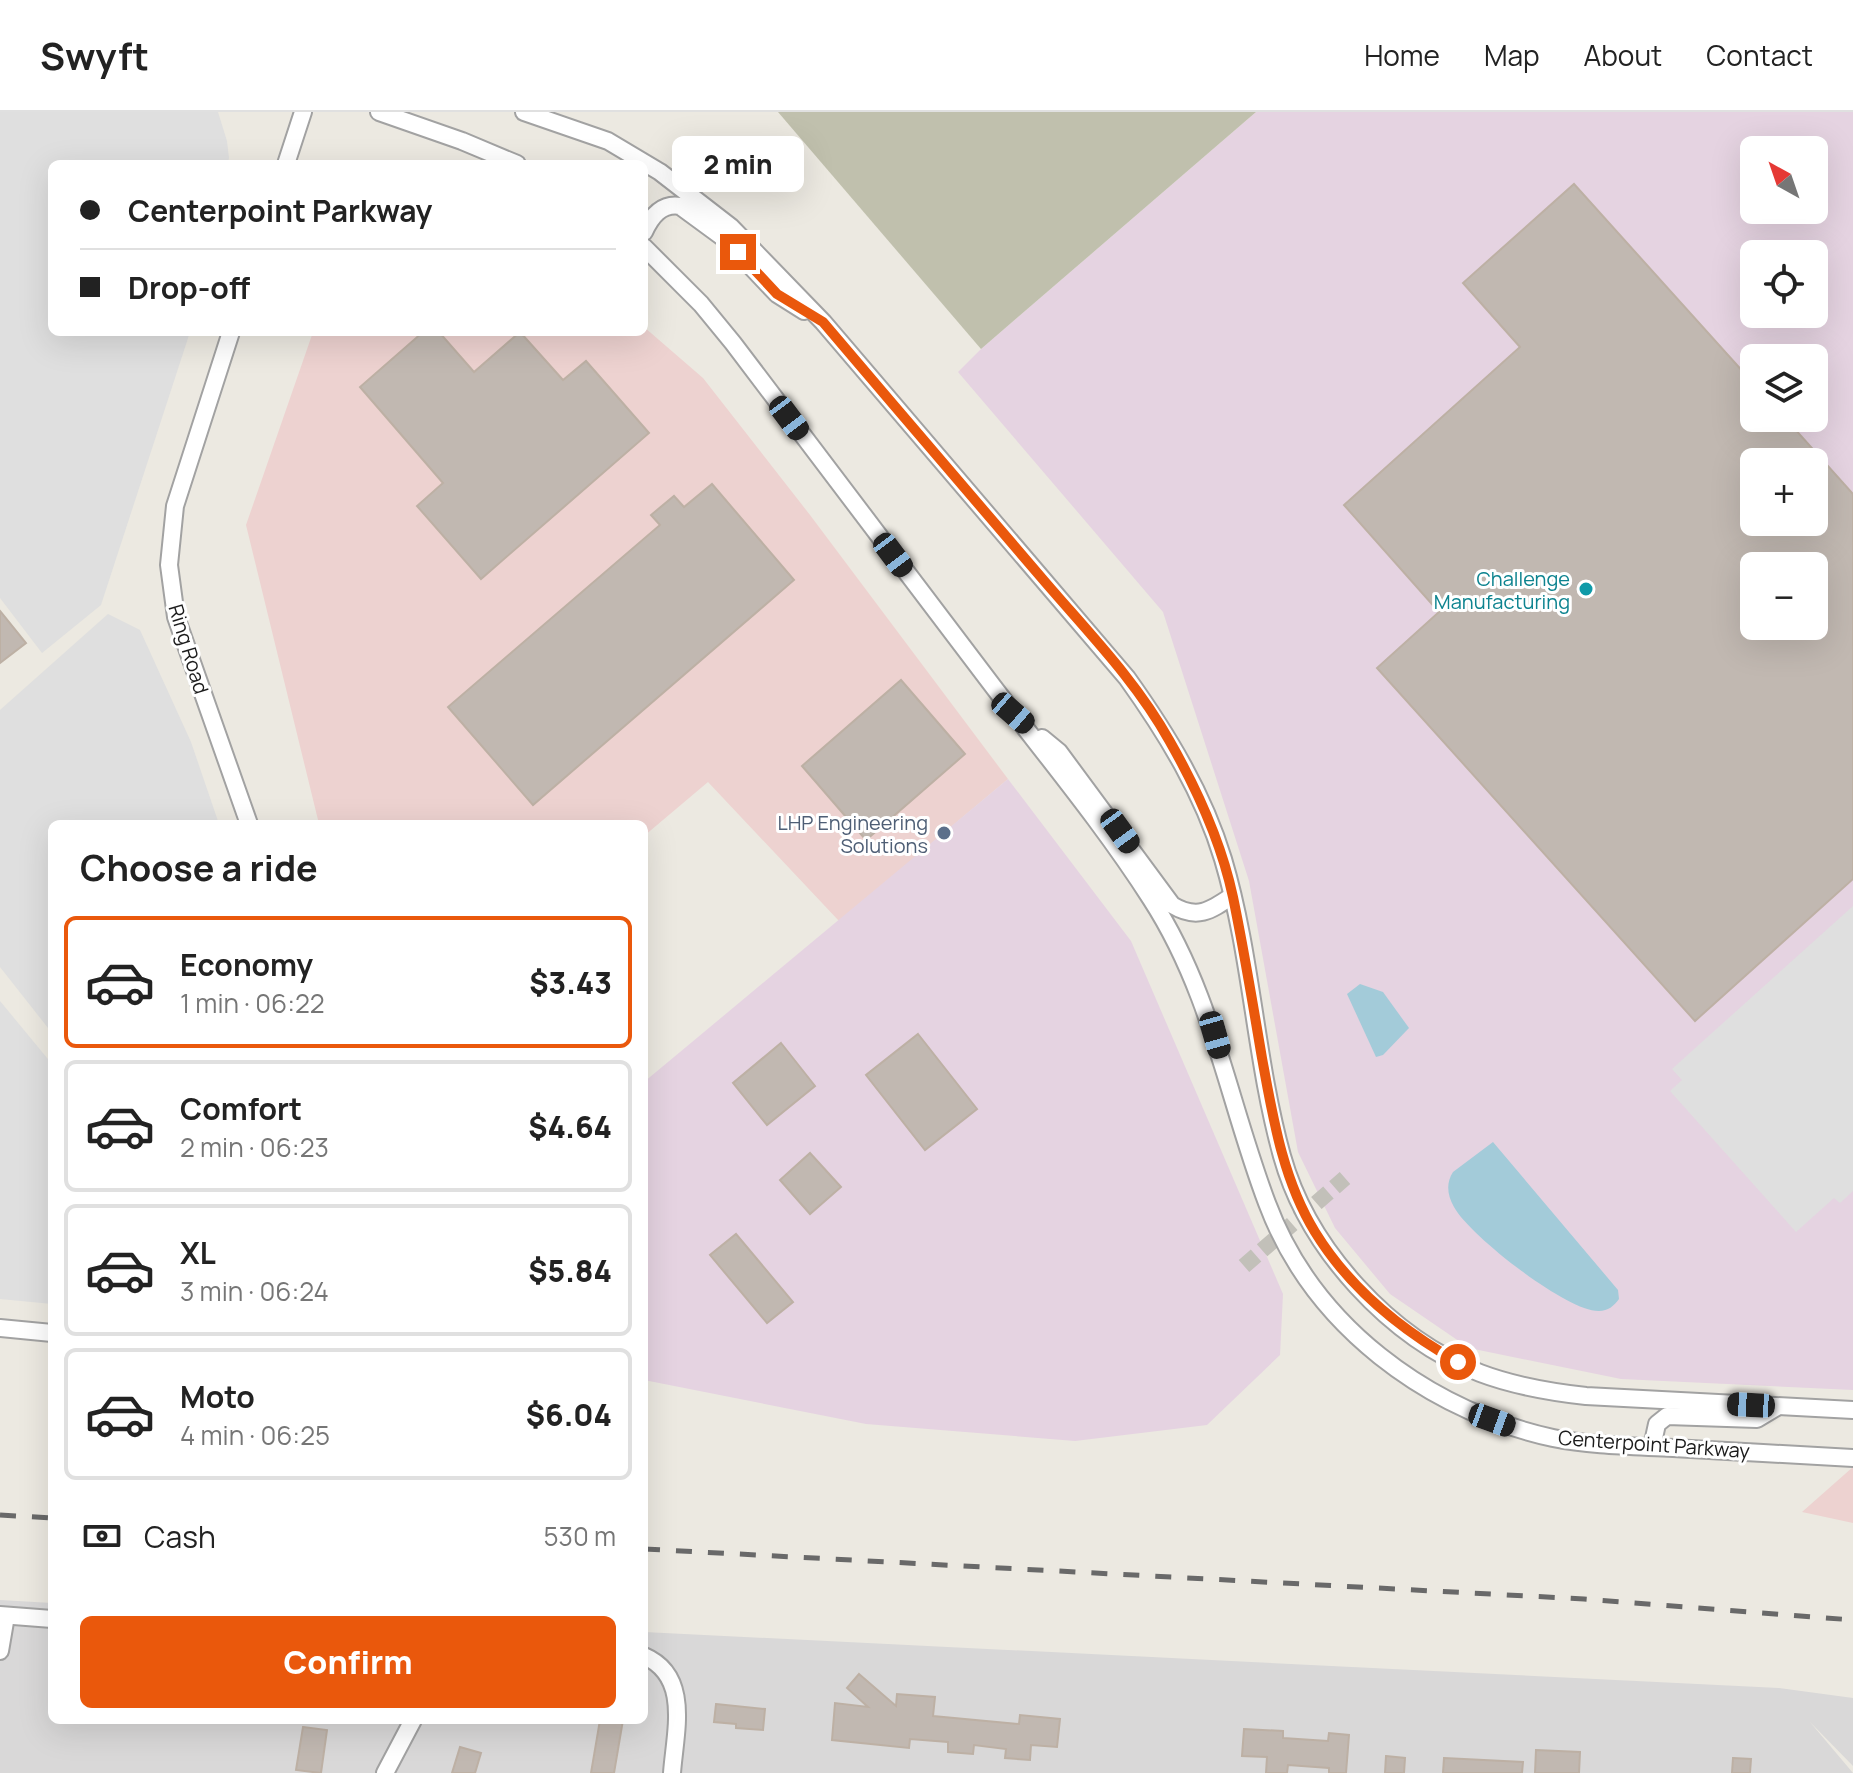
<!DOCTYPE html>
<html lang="en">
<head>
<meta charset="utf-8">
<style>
  body { margin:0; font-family:Manrope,sans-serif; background:#f2f2f2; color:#222; height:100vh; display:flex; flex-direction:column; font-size:30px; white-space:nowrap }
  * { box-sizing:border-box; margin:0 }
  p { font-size:26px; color:#767676 }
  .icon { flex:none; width:44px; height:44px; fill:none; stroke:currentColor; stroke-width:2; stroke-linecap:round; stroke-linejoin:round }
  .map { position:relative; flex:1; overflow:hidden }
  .details { position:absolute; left:48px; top:708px; width:600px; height:904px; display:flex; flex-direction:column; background:#fff; border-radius:12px; box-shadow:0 8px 32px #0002 }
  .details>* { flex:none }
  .top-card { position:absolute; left:48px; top:48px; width:600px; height:176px; border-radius:12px; box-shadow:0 8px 32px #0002; display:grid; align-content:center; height:176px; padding:0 32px; background:#fff }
  .needle { width:52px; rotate:320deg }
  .buttons { position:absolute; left:1740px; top:24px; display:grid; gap:16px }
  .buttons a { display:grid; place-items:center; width:88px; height:88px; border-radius:12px; background:#fff; box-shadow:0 8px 32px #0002; font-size:40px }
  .end { position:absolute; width:36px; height:36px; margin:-18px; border:10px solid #ea580c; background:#fff; box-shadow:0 0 0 4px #fff }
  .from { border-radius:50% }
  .bubble { position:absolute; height:56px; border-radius:12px; background:#fff; box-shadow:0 8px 32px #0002; font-size:26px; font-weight:800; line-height:56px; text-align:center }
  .car { position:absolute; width:24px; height:48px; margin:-24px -12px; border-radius:10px; box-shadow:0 0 6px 2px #0007; background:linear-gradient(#222 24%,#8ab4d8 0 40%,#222 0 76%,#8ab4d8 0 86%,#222 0) }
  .top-card b { display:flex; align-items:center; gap:28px; height:76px; font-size:30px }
  .top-card b+b { border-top:2px solid #e0e0e0 }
  .top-card i { width:20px; height:20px; background:#222 }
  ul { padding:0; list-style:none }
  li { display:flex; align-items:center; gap:24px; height:132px; margin:0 16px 12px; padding:0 16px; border:4px solid #e0e0e0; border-radius:12px }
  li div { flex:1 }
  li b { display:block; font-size:30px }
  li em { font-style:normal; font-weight:800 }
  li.on { border-color:#ea580c }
  li>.icon { width:72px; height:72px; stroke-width:1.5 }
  h2 { padding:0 32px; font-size:36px; line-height:96px }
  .pay { display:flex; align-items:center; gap:20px; height:88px; padding:0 32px; font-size:30px }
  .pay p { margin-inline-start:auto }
  .primary-button { display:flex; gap:16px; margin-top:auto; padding:16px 32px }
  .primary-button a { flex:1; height:92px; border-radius:12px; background:#ea580c; color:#fff; font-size:32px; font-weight:800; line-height:92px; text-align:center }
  header { display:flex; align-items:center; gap:48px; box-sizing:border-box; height:112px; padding:0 40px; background:#fff; border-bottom:2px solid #e0e0e0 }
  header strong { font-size:38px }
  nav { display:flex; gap:44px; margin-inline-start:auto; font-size:28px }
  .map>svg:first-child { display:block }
  .residential { fill:#d9d8d8 }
  .commercial { fill:#edd2d0 }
  .industrial { fill:#e5d3e1; fill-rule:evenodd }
  .construction { fill:#c0c0ad }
  .parking { fill:#dfdfdf }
  .water { fill:#a3cbd9 }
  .building { fill:#c1b8b1; stroke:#bdb0a4; stroke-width:2; fill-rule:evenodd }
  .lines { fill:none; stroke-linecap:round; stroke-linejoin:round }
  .street-tunnel { stroke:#c2c0b9; stroke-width:16; stroke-dasharray:16 8; stroke-linecap:butt }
  .street-casing { stroke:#a2a2a2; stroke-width:20 }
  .street { stroke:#fff; stroke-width:16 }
  .rail { stroke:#696969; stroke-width:5; stroke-dasharray:16 16; stroke-linecap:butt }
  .route { stroke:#ea580c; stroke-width:10 }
  .culture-dot { fill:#0f9aa8; stroke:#fff; stroke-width:3 }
  .service-dot { fill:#5c6f8a; stroke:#fff; stroke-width:3 }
  .labels { text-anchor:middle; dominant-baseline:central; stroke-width:6; stroke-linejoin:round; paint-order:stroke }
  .culture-label { font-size:20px; fill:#0d838f; stroke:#fff; text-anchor:end }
  .street-label { font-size:20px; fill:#1b1b1b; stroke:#fff }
  .service-label { font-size:20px; fill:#4e5e75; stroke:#fff; text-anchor:end }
</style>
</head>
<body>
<header>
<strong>Swyft</strong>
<nav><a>Home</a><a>Map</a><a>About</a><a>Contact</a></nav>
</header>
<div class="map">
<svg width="1853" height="1661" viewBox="0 0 1853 1661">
  <rect width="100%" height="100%" fill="#ece9e1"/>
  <!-- residential -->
  <path class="residential" d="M0,1488L52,1491V1608H644V1520L1779,1576L1853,1586V1654L1810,1610L1853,1661H0Z"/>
  <!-- commercial -->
  <g class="commercial">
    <path d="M644,215L703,266L810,403L1008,667L839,809L708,670L644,724V712H319L246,413L313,220H644Z"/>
    <path d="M1853,1355V1411L1802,1400Z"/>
  </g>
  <!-- industrial -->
  <g class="industrial">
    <path d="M1256,0H1853V1278L1621,1267L1469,1236L1390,1182L1335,1116L1298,1040L1249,769L1163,500L958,260L981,237ZM1754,38H1814V98H1754ZM1754,142H1814V202H1754ZM1754,246H1814V306H1754ZM1754,350H1814V410H1754ZM1754,454H1814V514H1754Z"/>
    <path d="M1008,667L1131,829L1283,1182L1280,1243L1207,1313L1075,1329L866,1312L644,1268V970Z"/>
  </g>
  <!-- construction -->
  <path class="construction" d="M778,0H1256L981,237Z"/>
  <!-- parking -->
  <g class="parking">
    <path d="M0,0H218L227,29L229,46L228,52H52V220H190L101,493L42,541L0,486Z"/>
    <path d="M108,502L140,518L191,630L219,712H52V921L0,855V598Z"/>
    <path d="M1853,794V1079L1840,1091L1834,1086L1796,1120L1670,979L1682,968L1672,957Z"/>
    <path d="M0,889L52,952V1192L0,1187Z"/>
  </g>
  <!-- water -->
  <g class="water">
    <path d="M1360,872L1383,880L1409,916L1383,943L1376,945L1347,882Z"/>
    <path d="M1493,1030L1618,1178L1619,1187C1614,1194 1608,1199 1599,1199C1567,1200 1469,1123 1454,1095C1447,1083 1446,1071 1453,1060Z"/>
  </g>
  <!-- building -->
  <g class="building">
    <path d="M1574,72L1754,272V306H1785L1853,382V767L1695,909L1377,556L1439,500L1344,393L1520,235L1463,171ZM1754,350H1814V410H1754ZM1754,454H1814V514H1754Z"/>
    <path d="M423,220H439L474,260L520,220L563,268L586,249L649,321L481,467L417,394L443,371L360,275Z"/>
    <path d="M712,372L794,468L533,693L448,595L660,413L651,403L674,384L684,395Z"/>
    <path d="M0,499L26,531L0,551Z"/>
    <path d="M901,568L965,642L866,728L802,654Z"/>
    <path d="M918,922L977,997L925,1038L866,963Z"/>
    <path d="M781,931L815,974L767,1013L733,971Z"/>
    <path d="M810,1041L841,1075L810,1102L780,1068Z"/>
    <path d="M736,1122L793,1190L767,1211L710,1143Z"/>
    <path d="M859,1562L896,1594L897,1582L935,1585L933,1604L1019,1612L1020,1603L1060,1607L1057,1635L1031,1633L1030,1648L1005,1646L1006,1637L974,1633L973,1642L948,1640V1630L910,1627L909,1636L832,1628L835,1591L868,1595L847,1576Z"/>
    <path d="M716,1592L765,1597L763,1618L736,1616V1612L714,1610Z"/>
    <path d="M600,1608H623L614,1661H591Z"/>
    <path d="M303,1615L327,1618L321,1661L296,1658Z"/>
    <path d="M1244,1617L1283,1619V1626L1328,1629L1329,1621L1349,1623L1346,1661H1329V1656L1288,1653L1287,1661H1266L1267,1645L1242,1644Z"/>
    <path d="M460,1635L481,1641L475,1661H452Z"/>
    <path d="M1536,1638L1580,1640L1579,1661H1535Z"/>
    <path d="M1386,1644L1405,1646L1404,1661H1385Z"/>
    <path d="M1444,1646L1523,1650L1522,1661H1443Z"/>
    <path d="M1733,1646L1751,1647L1750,1661H1732Z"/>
  </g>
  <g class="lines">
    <!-- street-tunnel -->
    <path class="street-tunnel" d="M1244,1154L1345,1066"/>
    <!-- street casing -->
    <g class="street-casing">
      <g id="street">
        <path d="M379,0L462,29L517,52"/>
        <path d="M524,0L608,29L660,60L731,115L823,210L1127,566C1167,622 1203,681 1223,747C1252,844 1255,947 1282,1044C1308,1137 1390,1226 1480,1261C1514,1274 1550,1280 1586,1284L1853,1298"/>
        <path d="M286,52L303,0"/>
        <path d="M644,120C651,105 661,91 680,94L725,127L777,182L804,199"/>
        <path d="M644,135L701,192L733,231C819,345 905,459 992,573C1046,644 1103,712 1151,787C1212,881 1228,988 1267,1091C1313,1214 1427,1298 1553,1326C1592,1334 1633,1334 1673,1336C1733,1339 1793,1343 1853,1346"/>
        <path d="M231,220L175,394L169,453L176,505L249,712"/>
        <path d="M1042,626L1059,640L1172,793C1197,808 1210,799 1232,784"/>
        <path d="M0,1216L52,1221"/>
        <path d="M1652,1335L1657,1312L1667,1304L1757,1307L1777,1295"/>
        <path d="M0,1503L52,1507"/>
        <path d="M0,1539L6,1504"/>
        <path d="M644,1544C691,1564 675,1620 672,1661"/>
        <path d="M385,1661L413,1608"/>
      </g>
    </g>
    <!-- street -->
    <use href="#street" class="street"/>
    <!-- rail -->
    <g class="rail">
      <path d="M0,1403L52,1406"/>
      <path d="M644,1437L1584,1487L1853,1508"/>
    </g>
  </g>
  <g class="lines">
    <!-- route -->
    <path class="route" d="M738,140L777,182L823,210C895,295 968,380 1040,464C1085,517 1135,567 1169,628C1197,677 1221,729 1233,785C1244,838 1253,893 1262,946C1273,1006 1283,1068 1315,1120C1350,1177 1401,1218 1458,1250"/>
  </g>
  <!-- markers -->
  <circle class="culture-dot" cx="1586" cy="477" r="8"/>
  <circle class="service-dot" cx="944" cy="721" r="8"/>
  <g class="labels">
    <!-- culture labels -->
    <g class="culture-label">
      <text x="1570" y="466">Challenge<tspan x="1570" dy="23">Manufacturing</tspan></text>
    </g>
    <!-- street labels -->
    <g class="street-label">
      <text transform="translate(189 537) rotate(73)">Ring Road</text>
      <text transform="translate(1654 1332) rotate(4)">Centerpoint Parkway</text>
    </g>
    <!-- service labels -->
    <g class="service-label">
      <text x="928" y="710">LHP Engineering<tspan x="928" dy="23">Solutions</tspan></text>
    </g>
  </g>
</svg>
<div class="buttons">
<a><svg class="needle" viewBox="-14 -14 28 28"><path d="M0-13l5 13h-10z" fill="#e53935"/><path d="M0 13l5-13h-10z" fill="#767676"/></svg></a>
<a><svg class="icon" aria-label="locate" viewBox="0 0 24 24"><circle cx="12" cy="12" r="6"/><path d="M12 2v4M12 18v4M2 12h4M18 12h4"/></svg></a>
<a><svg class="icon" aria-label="layers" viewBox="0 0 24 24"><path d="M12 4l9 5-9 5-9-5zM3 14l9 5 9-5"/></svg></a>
<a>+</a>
<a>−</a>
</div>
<i class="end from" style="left:1458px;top:1250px"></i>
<i class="end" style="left:738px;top:140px"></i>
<div class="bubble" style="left:672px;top:24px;width:132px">2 min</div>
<i class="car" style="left:789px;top:306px;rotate:143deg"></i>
<i class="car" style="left:893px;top:443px;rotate:143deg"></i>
<i class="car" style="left:1013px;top:601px;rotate:131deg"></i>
<i class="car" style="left:1120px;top:719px;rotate:144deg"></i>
<i class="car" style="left:1215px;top:923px;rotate:164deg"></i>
<i class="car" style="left:1751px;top:1293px;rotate:273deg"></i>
<i class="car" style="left:1492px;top:1308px;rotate:110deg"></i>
<div class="top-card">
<b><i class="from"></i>Centerpoint Parkway</b>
<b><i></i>Drop-off</b>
</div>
<section class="details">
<h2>Choose a ride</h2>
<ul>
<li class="on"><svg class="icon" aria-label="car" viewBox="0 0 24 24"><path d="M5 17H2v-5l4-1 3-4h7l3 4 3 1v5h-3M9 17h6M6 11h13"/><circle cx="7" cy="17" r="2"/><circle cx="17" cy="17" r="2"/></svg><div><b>Economy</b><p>1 min · 06:22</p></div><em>$3.43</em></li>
<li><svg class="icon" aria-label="car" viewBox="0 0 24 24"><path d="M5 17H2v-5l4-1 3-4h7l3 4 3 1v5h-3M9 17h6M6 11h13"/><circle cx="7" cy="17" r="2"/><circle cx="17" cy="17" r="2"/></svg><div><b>Comfort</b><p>2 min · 06:23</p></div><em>$4.64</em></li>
<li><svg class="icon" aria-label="car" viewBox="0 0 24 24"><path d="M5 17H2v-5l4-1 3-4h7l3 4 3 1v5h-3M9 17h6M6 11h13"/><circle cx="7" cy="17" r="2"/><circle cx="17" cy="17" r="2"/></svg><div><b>XL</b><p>3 min · 06:24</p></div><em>$5.84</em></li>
<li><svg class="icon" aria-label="car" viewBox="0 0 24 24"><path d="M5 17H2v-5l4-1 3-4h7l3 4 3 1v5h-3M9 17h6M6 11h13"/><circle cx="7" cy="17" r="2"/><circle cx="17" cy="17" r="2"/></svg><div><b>Moto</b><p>4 min · 06:25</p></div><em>$6.04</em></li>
</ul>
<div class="pay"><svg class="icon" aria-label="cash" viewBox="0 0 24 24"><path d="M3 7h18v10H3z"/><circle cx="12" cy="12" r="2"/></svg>Cash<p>530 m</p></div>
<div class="primary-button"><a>Confirm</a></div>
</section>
</div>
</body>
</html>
